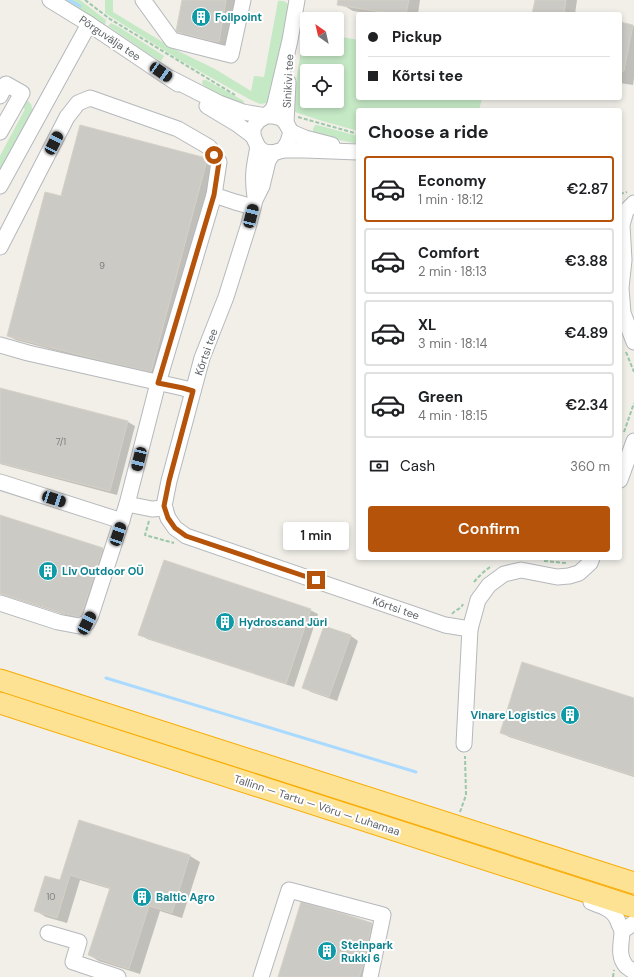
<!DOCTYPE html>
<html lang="en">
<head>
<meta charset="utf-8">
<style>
  body { margin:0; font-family:"DM Sans",sans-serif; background:#f2f2f2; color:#202124; height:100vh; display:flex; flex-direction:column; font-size:15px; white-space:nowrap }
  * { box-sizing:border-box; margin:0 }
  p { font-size:13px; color:#757577 }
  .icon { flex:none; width:22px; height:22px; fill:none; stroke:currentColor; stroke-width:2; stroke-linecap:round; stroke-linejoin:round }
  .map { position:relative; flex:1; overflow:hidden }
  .sheet { position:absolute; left:356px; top:108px; width:266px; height:452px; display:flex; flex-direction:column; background:#fff; border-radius:4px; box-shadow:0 2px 6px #0003 }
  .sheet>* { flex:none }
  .top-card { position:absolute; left:356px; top:12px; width:266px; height:88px; border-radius:4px; box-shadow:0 2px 6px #0003; display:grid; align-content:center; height:88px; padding:0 12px; background:#fff }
  .needle { width:26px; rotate:326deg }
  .tools { position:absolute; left:300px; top:12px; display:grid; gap:8px }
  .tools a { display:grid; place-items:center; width:44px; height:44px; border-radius:4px; background:#fff; box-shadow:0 2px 6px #0003; font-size:20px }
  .end { position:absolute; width:18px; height:18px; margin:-9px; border:5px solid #b45309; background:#fff; box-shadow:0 0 0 2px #fff }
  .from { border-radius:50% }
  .bubble { position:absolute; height:28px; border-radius:4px; background:#fff; box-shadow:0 2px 6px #0003; font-size:13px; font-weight:600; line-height:28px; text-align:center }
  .car { position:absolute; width:12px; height:24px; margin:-12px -6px; border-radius:5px; box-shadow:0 0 3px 1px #0007; background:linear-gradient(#222 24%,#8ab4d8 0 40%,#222 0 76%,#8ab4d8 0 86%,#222 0) }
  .top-card b { display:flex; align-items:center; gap:14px; height:38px; font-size:15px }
  .top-card b+b { border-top:1px solid #e0e0e0 }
  .top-card i { width:10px; height:10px; background:#202124 }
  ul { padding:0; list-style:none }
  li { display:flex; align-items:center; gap:12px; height:66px; margin:0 8px 6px; padding:0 4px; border:2px solid #e0e0e0; border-radius:4px }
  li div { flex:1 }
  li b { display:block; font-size:15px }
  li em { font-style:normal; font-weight:600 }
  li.on { border-color:#b45309 }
  li>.icon { width:36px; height:36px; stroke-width:1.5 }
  h2 { padding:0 12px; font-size:18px; line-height:48px }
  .pay { display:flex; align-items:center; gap:10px; height:44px; padding:0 12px; font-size:15px }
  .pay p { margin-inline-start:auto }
  .primary-button { display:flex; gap:8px; margin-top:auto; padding:8px 12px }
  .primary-button a { flex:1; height:46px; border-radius:4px; background:#b45309; color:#fff; font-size:16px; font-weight:600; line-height:46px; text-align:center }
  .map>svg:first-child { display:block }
  .green { fill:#c5e8c5; fill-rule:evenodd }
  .shadow { fill:#0003; fill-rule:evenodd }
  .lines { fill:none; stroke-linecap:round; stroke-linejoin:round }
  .stream { stroke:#aadaff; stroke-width:3 }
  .building { fill:#cccac5; stroke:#d6d1c6 }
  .minor-casing { stroke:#b5b8bc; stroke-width:17 }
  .highway-casing { stroke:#f9ab00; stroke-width:23 }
  .path { stroke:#9cc7a9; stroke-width:2; stroke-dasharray:4 2; stroke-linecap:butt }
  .minor { stroke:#fff; stroke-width:15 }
  .highway { stroke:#fde293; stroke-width:21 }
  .route { stroke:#b45309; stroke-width:5 }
  .labels { text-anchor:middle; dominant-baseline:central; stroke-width:4; stroke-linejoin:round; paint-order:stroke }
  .number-label { font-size:9px; fill:#7a7d7f }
  .culture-label { font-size:11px; font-weight:bold; fill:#0d838f; stroke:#fff; text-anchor:start }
  .street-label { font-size:11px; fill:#5f6368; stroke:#fff }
</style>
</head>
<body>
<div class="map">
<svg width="634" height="977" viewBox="0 0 634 977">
  <rect width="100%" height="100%" fill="#f1efe8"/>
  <!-- green -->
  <g class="green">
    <path d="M65,0H80L106,20L105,25Z"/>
    <path d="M105,0H113V12L174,49L215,69L251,91L254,76L264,77L278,1C285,0 289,3 289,10L269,99L267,103L260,104L249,99L178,59L105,13Z"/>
    <path d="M111,23L119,27L164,56L161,61L150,55L108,26Z"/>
    <path d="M304,30H307V49H337V36L358,40V98H482L479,110H358V131L319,120L295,112L292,110ZM307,71H337V101H307Z"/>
    <path d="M203,80H206L244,101L241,108L234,105L203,85L202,83Z"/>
    <path d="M25,101H28L31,104L33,111L31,115L0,174V156L25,109L18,105Z"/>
    <path d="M315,125H317L358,136V144L313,134V129Z"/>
  </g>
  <!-- shadow -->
  <g class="shadow">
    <path d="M183,0H236L229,47L188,37L178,31ZM187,33L212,40L211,42L187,35Z"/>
    <path d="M344,0H420L418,14H373L353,11L343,5Z"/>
    <path d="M543,0H577L575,14H533Z"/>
    <path d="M620,23L634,26V78L633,85L620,83Z"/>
    <path d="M205,159L214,165L159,375L99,362L16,340L8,336L62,197Z"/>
    <path d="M0,389L128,422L135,426L117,495L0,464Z"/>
    <path d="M0,516L103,549L110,554L87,621L75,618L0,594Z"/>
    <path d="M310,610L318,614L294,687L147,639L140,634Z"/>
    <path d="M324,627L351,636L358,641L337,701L311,692L303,687Z"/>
    <path d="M634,699V777L509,737L501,732Z"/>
    <path d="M80,821L190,856L200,862L182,918L160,911L140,974L99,961L89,955L110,889L80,880L67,923L46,917L36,911L60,881Z"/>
    <path d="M372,924L382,930L371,977H279Z"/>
  </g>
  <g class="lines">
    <!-- stream -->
    <g class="stream">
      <path d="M69,0L80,6"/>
      <path d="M106,678L416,772"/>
    </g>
  </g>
  <!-- building -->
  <g class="building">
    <path d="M182,0H226L219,42L207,40L177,32L176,31Z"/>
    <path d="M338,0H409L406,14H395L337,5Z"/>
    <path d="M535,0H566L564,14H532Z"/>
    <path d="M620,22L633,25L624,71H620Z"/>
    <path d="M80,125L206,158L207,160L151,372L91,358L7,336L45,192L61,196Z"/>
    <path d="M0,388L128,421L110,491L0,463Z"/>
    <path d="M0,515L103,548L81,616L78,617L67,614L0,593Z"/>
    <path d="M164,560L311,609L286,684L138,635Z"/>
    <path d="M324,626L351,635L329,697L302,688Z"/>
    <path d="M522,662L634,698V776L500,733Z"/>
    <path d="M79,820L190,855L172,913L149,906L129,969L88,955L110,888L70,875L57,918L34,911L45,876L60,880Z"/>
    <path d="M301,902L344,914L372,923L364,963L359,977H278Z"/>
  </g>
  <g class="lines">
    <!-- minor casing -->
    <g class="minor-casing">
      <g id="minor">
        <path d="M50,0L89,24L178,84"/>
        <path d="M143,0L172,40L231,55L243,0"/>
        <path d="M170,78L219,103L243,112L266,116H273L281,118L286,123L291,132L288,142L283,150L273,153L264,152L258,147L253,136V128L258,121L266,116L273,109L275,104L290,40L297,0"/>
        <path d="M0,96L6,84L22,93L0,132"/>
        <path d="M207,106L237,124L253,136"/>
        <path d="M286,123L288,82"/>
        <path d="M291,132L305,138L332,145"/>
        <path d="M283,150H305L358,152"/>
        <path d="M273,153L268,161L262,186L255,200L249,224L226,297L202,358L169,481L164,506L168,518L175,528L186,536L445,625L470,629L478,600L489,585L504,574L521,570L557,577L569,576L579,573L590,563L592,558"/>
        <path d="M0,186L89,24"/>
        <path d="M214,195L235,202L253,207"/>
        <path d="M255,197C252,177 254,166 258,147"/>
        <path d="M634,203L626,211L622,225L624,260L621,288L623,313L634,342"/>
        <path d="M0,247L67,117L78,103L90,98L178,129L209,147L219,162L214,195L158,383L127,504L91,615L87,623L79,626L58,622L0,603"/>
        <path d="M0,345L28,353L183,388L193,391"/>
        <path d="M620,480L634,441"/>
        <path d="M0,482L122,521"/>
        <path d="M127,504L152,509L165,508"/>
        <path d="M464,744L470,629"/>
        <path d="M591,902C605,907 615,910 619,924C621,927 622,930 622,933C621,945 618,957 626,966C628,968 632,970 634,972"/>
        <path d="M622,931L634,923"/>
        <path d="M48,933L79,942L73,962L118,977"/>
        <path d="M261,977L289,890L383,915L370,977"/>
      </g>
    </g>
    <!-- highway casing -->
    <g class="highway-casing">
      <g id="highway">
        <path d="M0,680L634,883"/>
        <path d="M0,703L634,907"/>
      </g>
    </g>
    <!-- path -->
    <g class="path">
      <path d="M85,0L110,19L235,95"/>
      <path d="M298,117L358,134"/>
      <path d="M620,194L627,192"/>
      <path d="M626,352L634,372"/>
      <path d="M624,432L634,403"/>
      <path d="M149,521L145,535L174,543"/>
      <path d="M544,561L566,563"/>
      <path d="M474,582C479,576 485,570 492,566"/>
      <path d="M452,614C455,610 461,609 463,604"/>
      <path d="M460,812L466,795L465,756"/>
      <path d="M613,977L614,970"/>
    </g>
    <!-- minor -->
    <use href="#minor" class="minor"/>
    <!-- highway -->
    <use href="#highway" class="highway"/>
  </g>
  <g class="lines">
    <!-- route -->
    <path class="route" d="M214,155L219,162L214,195L158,383L183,388L193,391L169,481L164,506L168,518L175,528L186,536L316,580"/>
  </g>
  <!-- icons -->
  <defs>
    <g id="building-disc" transform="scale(1)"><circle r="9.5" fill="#0f9aa8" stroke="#fff"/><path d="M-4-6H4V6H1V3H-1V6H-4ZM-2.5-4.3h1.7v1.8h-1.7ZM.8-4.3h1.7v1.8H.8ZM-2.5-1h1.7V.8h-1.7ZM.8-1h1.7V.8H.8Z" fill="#fff"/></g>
  </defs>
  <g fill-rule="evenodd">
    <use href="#building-disc" x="201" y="17"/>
    <use href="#building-disc" x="48" y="571"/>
    <use href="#building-disc" x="225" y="622"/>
    <use href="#building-disc" x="570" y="715"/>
    <use href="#building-disc" x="142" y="897"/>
    <use href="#building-disc" x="327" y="951"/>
  </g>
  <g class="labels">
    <!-- number labels -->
    <g class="number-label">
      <text x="102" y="266">9</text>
      <text x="61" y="442">7/1</text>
      <text x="51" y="897">10</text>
    </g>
    <!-- culture labels -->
    <g class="culture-label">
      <text x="215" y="17">Foilpoint</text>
      <text x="62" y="571">Liv Outdoor OÜ</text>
      <text x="239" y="622">Hydroscand Jüri</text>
      <text x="556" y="715" text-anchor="end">Vinare Logistics</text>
      <text x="156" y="897">Baltic Agro</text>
      <text x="341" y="945">Steinpark<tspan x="341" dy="13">Rukki 6</tspan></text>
    </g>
    <!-- street labels -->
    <g class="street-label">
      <text transform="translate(110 38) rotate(34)">Põrguvälja tee</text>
      <text transform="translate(288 81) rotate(-87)">Sinikivi tee</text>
      <text transform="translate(206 352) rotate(-71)">Kõrtsi tee</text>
      <text transform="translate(396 608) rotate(19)">Kõrtsi tee</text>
      <text transform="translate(317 805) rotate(18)">Tallinn — Tartu — Võru — Luhamaa</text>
    </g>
  </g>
</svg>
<div class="tools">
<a><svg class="needle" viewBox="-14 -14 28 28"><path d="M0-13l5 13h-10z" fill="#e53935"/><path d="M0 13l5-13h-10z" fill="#757577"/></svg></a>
<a><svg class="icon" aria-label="locate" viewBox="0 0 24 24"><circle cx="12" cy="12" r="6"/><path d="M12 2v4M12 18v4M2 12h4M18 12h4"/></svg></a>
</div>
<i class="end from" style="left:214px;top:155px"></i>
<i class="end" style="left:316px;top:580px"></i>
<div class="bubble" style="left:283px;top:522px;width:66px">1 min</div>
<i class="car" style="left:161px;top:72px;rotate:124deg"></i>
<i class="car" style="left:54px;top:143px;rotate:27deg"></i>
<i class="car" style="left:251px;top:216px;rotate:14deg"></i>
<i class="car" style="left:139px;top:459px;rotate:194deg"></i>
<i class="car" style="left:54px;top:499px;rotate:108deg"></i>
<i class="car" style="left:118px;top:534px;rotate:18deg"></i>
<i class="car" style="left:87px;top:623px;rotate:27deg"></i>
<div class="top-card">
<b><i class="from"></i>Pickup</b>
<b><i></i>Kõrtsi tee</b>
</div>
<section class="sheet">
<h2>Choose a ride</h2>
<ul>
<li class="on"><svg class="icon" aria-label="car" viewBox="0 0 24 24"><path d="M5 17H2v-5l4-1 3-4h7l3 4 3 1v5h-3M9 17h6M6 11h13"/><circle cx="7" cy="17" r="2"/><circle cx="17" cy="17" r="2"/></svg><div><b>Economy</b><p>1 min · 18:12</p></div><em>€2.87</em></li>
<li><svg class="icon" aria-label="car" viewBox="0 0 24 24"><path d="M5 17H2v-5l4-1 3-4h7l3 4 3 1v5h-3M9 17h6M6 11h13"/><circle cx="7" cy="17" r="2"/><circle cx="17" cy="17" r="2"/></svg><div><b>Comfort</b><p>2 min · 18:13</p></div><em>€3.88</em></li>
<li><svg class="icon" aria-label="car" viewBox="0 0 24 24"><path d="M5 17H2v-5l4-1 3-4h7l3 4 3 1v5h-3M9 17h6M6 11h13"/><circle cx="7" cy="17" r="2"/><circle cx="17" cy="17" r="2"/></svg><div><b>XL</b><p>3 min · 18:14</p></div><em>€4.89</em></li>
<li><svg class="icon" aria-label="car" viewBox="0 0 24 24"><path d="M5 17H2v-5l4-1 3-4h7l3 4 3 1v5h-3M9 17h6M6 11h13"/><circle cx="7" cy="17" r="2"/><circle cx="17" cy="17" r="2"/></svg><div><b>Green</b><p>4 min · 18:15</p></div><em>€2.34</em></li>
</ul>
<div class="pay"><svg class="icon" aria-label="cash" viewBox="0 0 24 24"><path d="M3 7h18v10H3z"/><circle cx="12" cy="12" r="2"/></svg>Cash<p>360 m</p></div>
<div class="primary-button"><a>Confirm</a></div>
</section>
</div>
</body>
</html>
